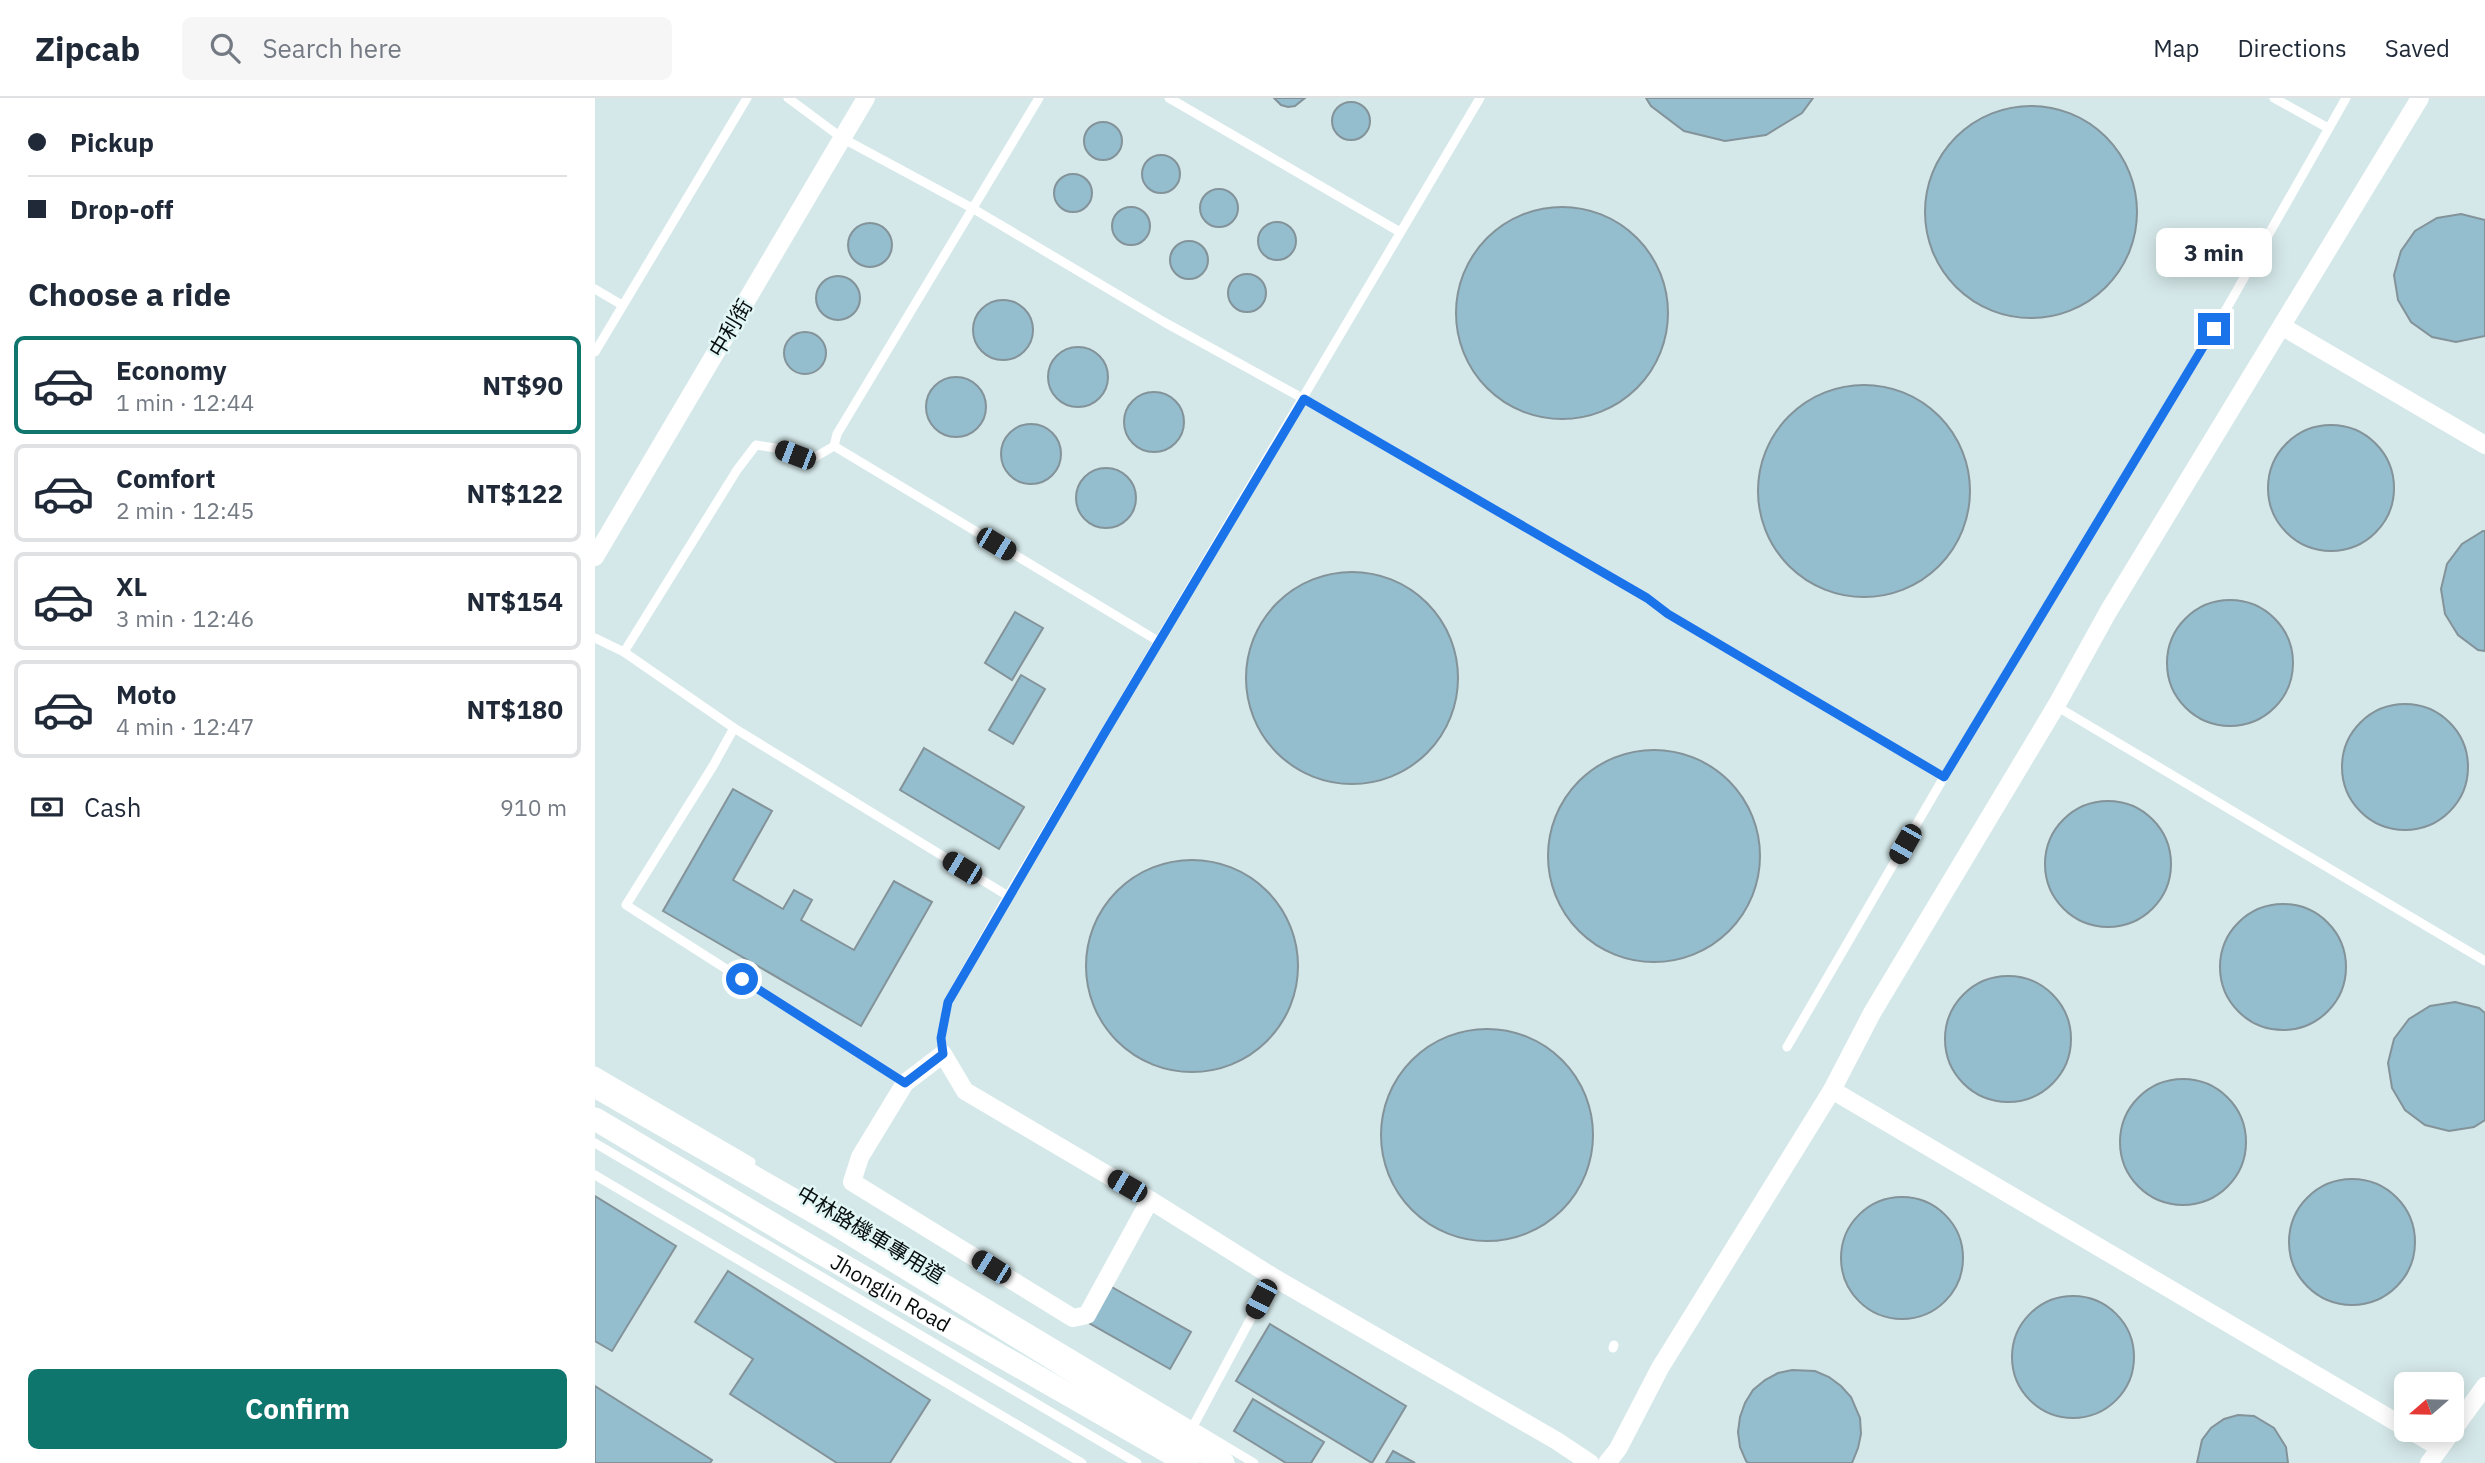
<!DOCTYPE html>
<html lang="en">
<head>
<meta charset="utf-8">
<style>
  body { margin:0; font-family:"IBM Plex Sans","Noto Sans TC",sans-serif; background:#f6f6f7; color:#1f2937; height:100vh; display:flex; flex-direction:column; font-size:26px; white-space:nowrap }
  * { box-sizing:border-box; margin:0 }
  p { font-size:23px; color:#747a83 }
  .icon { flex:none; width:38px; height:38px; fill:none; stroke:currentColor; stroke-width:2; stroke-linecap:round; stroke-linejoin:round }
  .map { position:relative; flex:1; overflow:hidden }
  .details { display:flex; flex-direction:column; background:#fff; width:595px }
  .details>* { flex:none }
  .hud { display:grid; align-content:center; height:154px; padding:0 28px; background:#fff }
  .needle { width:46px; rotate:250deg }
  .controls { position:absolute; left:1799px; top:1274px; display:grid; gap:14px }
  .controls a { display:grid; place-items:center; width:70px; height:70px; border-radius:10px; background:#fff; box-shadow:0 4px 18px #0003; font-size:35px }
  .end { position:absolute; width:32px; height:32px; margin:-16px; border:9px solid #1a73e8; background:#fff; box-shadow:0 0 0 4px #fff }
  .from { border-radius:50% }
  .bubble { position:absolute; height:49px; border-radius:10px; background:#fff; box-shadow:0 4px 18px #0003; font-size:23px; font-weight:700; line-height:49px; text-align:center }
  .car { position:absolute; width:21px; height:42px; margin:-21px -10px; border-radius:9px; box-shadow:0 0 5px 2px #0007; background:linear-gradient(#222 24%,#8ab4d8 0 40%,#222 0 76%,#8ab4d8 0 86%,#222 0) }
  .hud b { display:flex; align-items:center; gap:24px; height:66px; font-size:26px }
  .hud b+b { border-top:2px solid #e0e1e3 }
  .hud i { width:18px; height:18px; background:#1f2937 }
  ul { padding:0; list-style:none }
  li { display:flex; align-items:center; gap:21px; height:98px; margin:0 14px 10px; padding:0 14px; border:4px solid #e0e1e3; border-radius:10px }
  li div { flex:1 }
  li b { display:block; font-size:26px }
  li em { font-style:normal; font-weight:700 }
  li.selected { border-color:#0f766e }
  li>.icon { width:63px; height:63px; stroke-width:1.5 }
  h2 { padding:0 28px; font-size:32px; line-height:84px }
  .pay { display:flex; align-items:center; gap:18px; height:77px; padding:0 28px; font-size:26px }
  .pay p { margin-inline-start:auto }
  .cta { display:flex; gap:14px; margin-top:auto; padding:14px 28px }
  .cta a { flex:1; height:80px; border-radius:10px; background:#0f766e; color:#fff; font-size:28px; font-weight:700; line-height:80px; text-align:center }
  header { display:flex; align-items:center; gap:42px; box-sizing:border-box; height:98px; padding:0 35px; background:#fff; border-bottom:2px solid #e0e1e3 }
  header strong { font-size:33px }
  nav { display:flex; gap:38px; margin-inline-start:auto; font-size:24px }
  .search { width:490px; height:63px; background:#f6f6f7; display:flex; align-items:center; gap:18px; box-sizing:border-box; padding:0 24px; border-radius:10px; color:#747a83; font-size:26px }
  main { display:flex; flex:1; min-height:0 }
  .map>svg:first-child { display:block }
  .building { fill:#94bdce; stroke:#839399; stroke-width:2 }
  .lines { fill:none; stroke-linecap:round; stroke-linejoin:round }
  .service { stroke:#fff; stroke-width:9 }
  .minor { stroke:#fff; stroke-width:18 }
  .tertiary { stroke:#fff; stroke-width:23 }
  .route { stroke:#1a73e8; stroke-width:9 }
  .labels { text-anchor:middle; dominant-baseline:central; stroke-width:5; stroke-linejoin:round; paint-order:stroke }
  .street-label { font-size:21px; fill:#080e0e; stroke:#e2f6f6 }
</style>
</head>
<body>
<header>
<strong>Zipcab</strong>
<div class="search"><svg class="icon" aria-label="search" viewBox="0 0 24 24"><circle cx="10" cy="10" r="6"/><path d="M15 15l6 6"/></svg>Search here</div>
<nav><a>Map</a><a>Directions</a><a>Saved</a></nav>
</header>
<main>
<section class="details">
<div class="hud">
<b><i class="from"></i>Pickup</b>
<b><i></i>Drop-off</b>
</div>
<h2>Choose a ride</h2>
<ul>
<li class="selected"><svg class="icon" aria-label="car" viewBox="0 0 24 24"><path d="M5 17H2v-5l4-1 3-4h7l3 4 3 1v5h-3M9 17h6M6 11h13"/><circle cx="7" cy="17" r="2"/><circle cx="17" cy="17" r="2"/></svg><div><b>Economy</b><p>1 min · 12:44</p></div><em>NT$90</em></li>
<li><svg class="icon" aria-label="car" viewBox="0 0 24 24"><path d="M5 17H2v-5l4-1 3-4h7l3 4 3 1v5h-3M9 17h6M6 11h13"/><circle cx="7" cy="17" r="2"/><circle cx="17" cy="17" r="2"/></svg><div><b>Comfort</b><p>2 min · 12:45</p></div><em>NT$122</em></li>
<li><svg class="icon" aria-label="car" viewBox="0 0 24 24"><path d="M5 17H2v-5l4-1 3-4h7l3 4 3 1v5h-3M9 17h6M6 11h13"/><circle cx="7" cy="17" r="2"/><circle cx="17" cy="17" r="2"/></svg><div><b>XL</b><p>3 min · 12:46</p></div><em>NT$154</em></li>
<li><svg class="icon" aria-label="car" viewBox="0 0 24 24"><path d="M5 17H2v-5l4-1 3-4h7l3 4 3 1v5h-3M9 17h6M6 11h13"/><circle cx="7" cy="17" r="2"/><circle cx="17" cy="17" r="2"/></svg><div><b>Moto</b><p>4 min · 12:47</p></div><em>NT$180</em></li>
</ul>
<div class="pay"><svg class="icon" aria-label="cash" viewBox="0 0 24 24"><path d="M3 7h18v10H3z"/><circle cx="12" cy="12" r="2"/></svg>Cash<p>910 m</p></div>
<div class="cta"><a>Confirm</a></div>
</section>
<div class="map">
<svg width="1890" height="1365" viewBox="0 0 1890 1365">
  <rect width="100%" height="100%" fill="#d5e8e9"/>
  <!-- building -->
  <g class="building">
    <path d="M679,0H710L700,8L693,9L686,7Z"/>
    <path d="M1051,0H1218L1207,15L1171,37L1130,43L1089,33L1056,8Z"/>
    <circle cx="756" cy="23" r="19"/>
    <circle cx="1436" cy="114" r="106"/>
    <circle cx="508" cy="43" r="19"/>
    <circle cx="566" cy="76" r="19"/>
    <circle cx="478" cy="95" r="19"/>
    <circle cx="624" cy="110" r="19"/>
    <circle cx="967" cy="215" r="106"/>
    <circle cx="536" cy="128" r="19"/>
    <path d="M1866,116L1890,122V238L1861,244L1837,239L1816,224L1803,202L1799,177L1806,153L1820,133L1842,120Z"/>
    <circle cx="682" cy="143" r="19"/>
    <circle cx="275" cy="147" r="22"/>
    <circle cx="594" cy="162" r="19"/>
    <circle cx="652" cy="195" r="19"/>
    <circle cx="243" cy="200" r="22"/>
    <circle cx="408" cy="232" r="30"/>
    <circle cx="210" cy="255" r="21"/>
    <circle cx="483" cy="279" r="30"/>
    <circle cx="361" cy="309" r="30"/>
    <circle cx="1269" cy="393" r="106"/>
    <circle cx="559" cy="324" r="30"/>
    <circle cx="436" cy="356" r="30"/>
    <circle cx="1736" cy="390" r="63"/>
    <circle cx="511" cy="400" r="30"/>
    <path d="M1888,433H1890V553L1883,552L1863,537L1850,516L1846,491L1852,466L1867,446Z"/>
    <circle cx="757" cy="580" r="106"/>
    <circle cx="1635" cy="565" r="63"/>
    <path d="M420,514L448,530L417,582L390,565Z"/>
    <path d="M426,577L450,591L418,646L394,632Z"/>
    <circle cx="1810" cy="669" r="63"/>
    <path d="M329,650L429,709L404,751L305,692Z"/>
    <circle cx="1059" cy="758" r="106"/>
    <path d="M138,691L177,713L138,782L188,811L199,792L217,802L206,822L259,852L299,783L337,804L266,928L68,813Z"/>
    <circle cx="1513" cy="766" r="63"/>
    <circle cx="597" cy="868" r="106"/>
    <circle cx="1688" cy="869" r="63"/>
    <circle cx="1413" cy="941" r="63"/>
    <path d="M1860,904L1884,910L1890,915V1022L1879,1029L1854,1033L1830,1027L1810,1012L1797,990L1793,965L1799,941L1814,921L1835,908Z"/>
    <circle cx="892" cy="1037" r="106"/>
    <circle cx="1588" cy="1044" r="63"/>
    <circle cx="1757" cy="1144" r="63"/>
    <path d="M0,1098L81,1148L17,1253L0,1243Z"/>
    <circle cx="1307" cy="1160" r="61"/>
    <path d="M133,1173L335,1302L295,1365H242L135,1296L158,1261L100,1224Z"/>
    <path d="M515,1188L596,1234L575,1271L494,1225Z"/>
    <circle cx="1478" cy="1259" r="61"/>
    <path d="M675,1226L811,1308L777,1365L641,1283Z"/>
    <path d="M1197,1272L1220,1273L1234,1279L1246,1288L1256,1299L1265,1320L1266,1336L1263,1350L1257,1365H1153L1151,1363L1145,1349L1143,1334L1145,1319L1150,1305L1158,1292L1170,1282L1183,1275Z"/>
    <path d="M0,1288L117,1362L115,1365H0Z"/>
    <path d="M658,1301L729,1344L716,1365H691L639,1333Z"/>
    <path d="M1643,1317L1659,1318L1679,1330L1691,1349L1693,1365H1602L1607,1342L1616,1330L1629,1321Z"/>
    <path d="M798,1353L820,1365H791Z"/>
  </g>
  <g class="lines">
    <!-- service -->
    <g class="service">
      <path d="M193,0L247,40L377,110L569,224L709,301L1052,500L1073,516L1349,679"/>
      <path d="M574,0L805,134"/>
      <path d="M1679,0L1733,30"/>
      <path d="M0,191L27,207"/>
      <path d="M0,254L152,0"/>
      <path d="M239,348L563,543"/>
      <path d="M0,540L29,554L139,630L413,798"/>
      <path d="M29,554L142,372L161,347L180,350L217,361L239,348L242,336L444,0"/>
      <path d="M1461,608L1890,863"/>
      <path d="M139,630L118,668L31,807L310,985"/>
      <path d="M1192,949L1349,679L1633,208L1751,0"/>
      <path d="M348,956L346,940L353,904L413,798L885,0"/>
      <path d="M0,973L156,1064"/>
      <path d="M0,1045L542,1365"/>
      <path d="M0,1077L487,1365"/>
      <path d="M315,1159L659,1365"/>
      <path d="M1018,1250L1019,1247"/>
      <path d="M596,1332L678,1179"/>
    </g>
    <!-- minor -->
    <g class="minor">
      <path d="M1688,229L1890,347"/>
      <path d="M0,459L271,0"/>
      <path d="M1237,992L1811,1330"/>
      <path d="M555,1102L492,1217L478,1220L257,1084L265,1059L310,985L348,956L370,993L555,1102L678,1179L962,1343L995,1365"/>
      <path d="M1815,1332L1845,1350"/>
      <path d="M1012,1365L1023,1351L1065,1270L1237,992L1277,915L1461,608L1513,514L1825,0"/>
      <path d="M1834,1365L1890,1288"/>
    </g>
    <!-- tertiary -->
    <g class="tertiary">
      <path d="M0,988L235,1123L628,1365"/>
      <path id="s1" d="M0,1021L221,1152L593,1365"/>
    </g>
  </g>
  <g class="lines">
    <!-- route -->
    <path class="route" d="M147,881L310,985L348,956L346,940L353,904L509,636L709,301L1052,500L1073,516L1349,679L1619,231"/>
  </g>
  <g class="labels">
    <!-- street labels -->
    <g class="street-label">
      <text transform="translate(135 230) rotate(-59)">中利街</text>
      <text transform="translate(276 1136) rotate(31)">中林路機車專用道</text>
      <text stroke="none"><textPath href="#s1" startOffset="343">Jhonglin Road</textPath></text>
    </g>
  </g>
</svg>
<div class="controls">
<a><svg class="needle" viewBox="-14 -14 28 28"><path d="M0-13l5 13h-10z" fill="#e53935"/><path d="M0 13l5-13h-10z" fill="#747a83"/></svg></a>
</div>
<i class="end from" style="left:147px;top:881px"></i>
<i class="end" style="left:1619px;top:231px"></i>
<div class="bubble" style="left:1561px;top:130px;width:116px">3 min</div>
<i class="car" style="left:200px;top:357px;rotate:291deg"></i>
<i class="car" style="left:401px;top:446px;rotate:121deg"></i>
<i class="car" style="left:1310px;top:746px;rotate:210deg"></i>
<i class="car" style="left:367px;top:770px;rotate:301deg"></i>
<i class="car" style="left:532px;top:1088px;rotate:300deg"></i>
<i class="car" style="left:396px;top:1169px;rotate:302deg"></i>
<i class="car" style="left:666px;top:1201px;rotate:208deg"></i>
</div>
</main>
</body>
</html>
